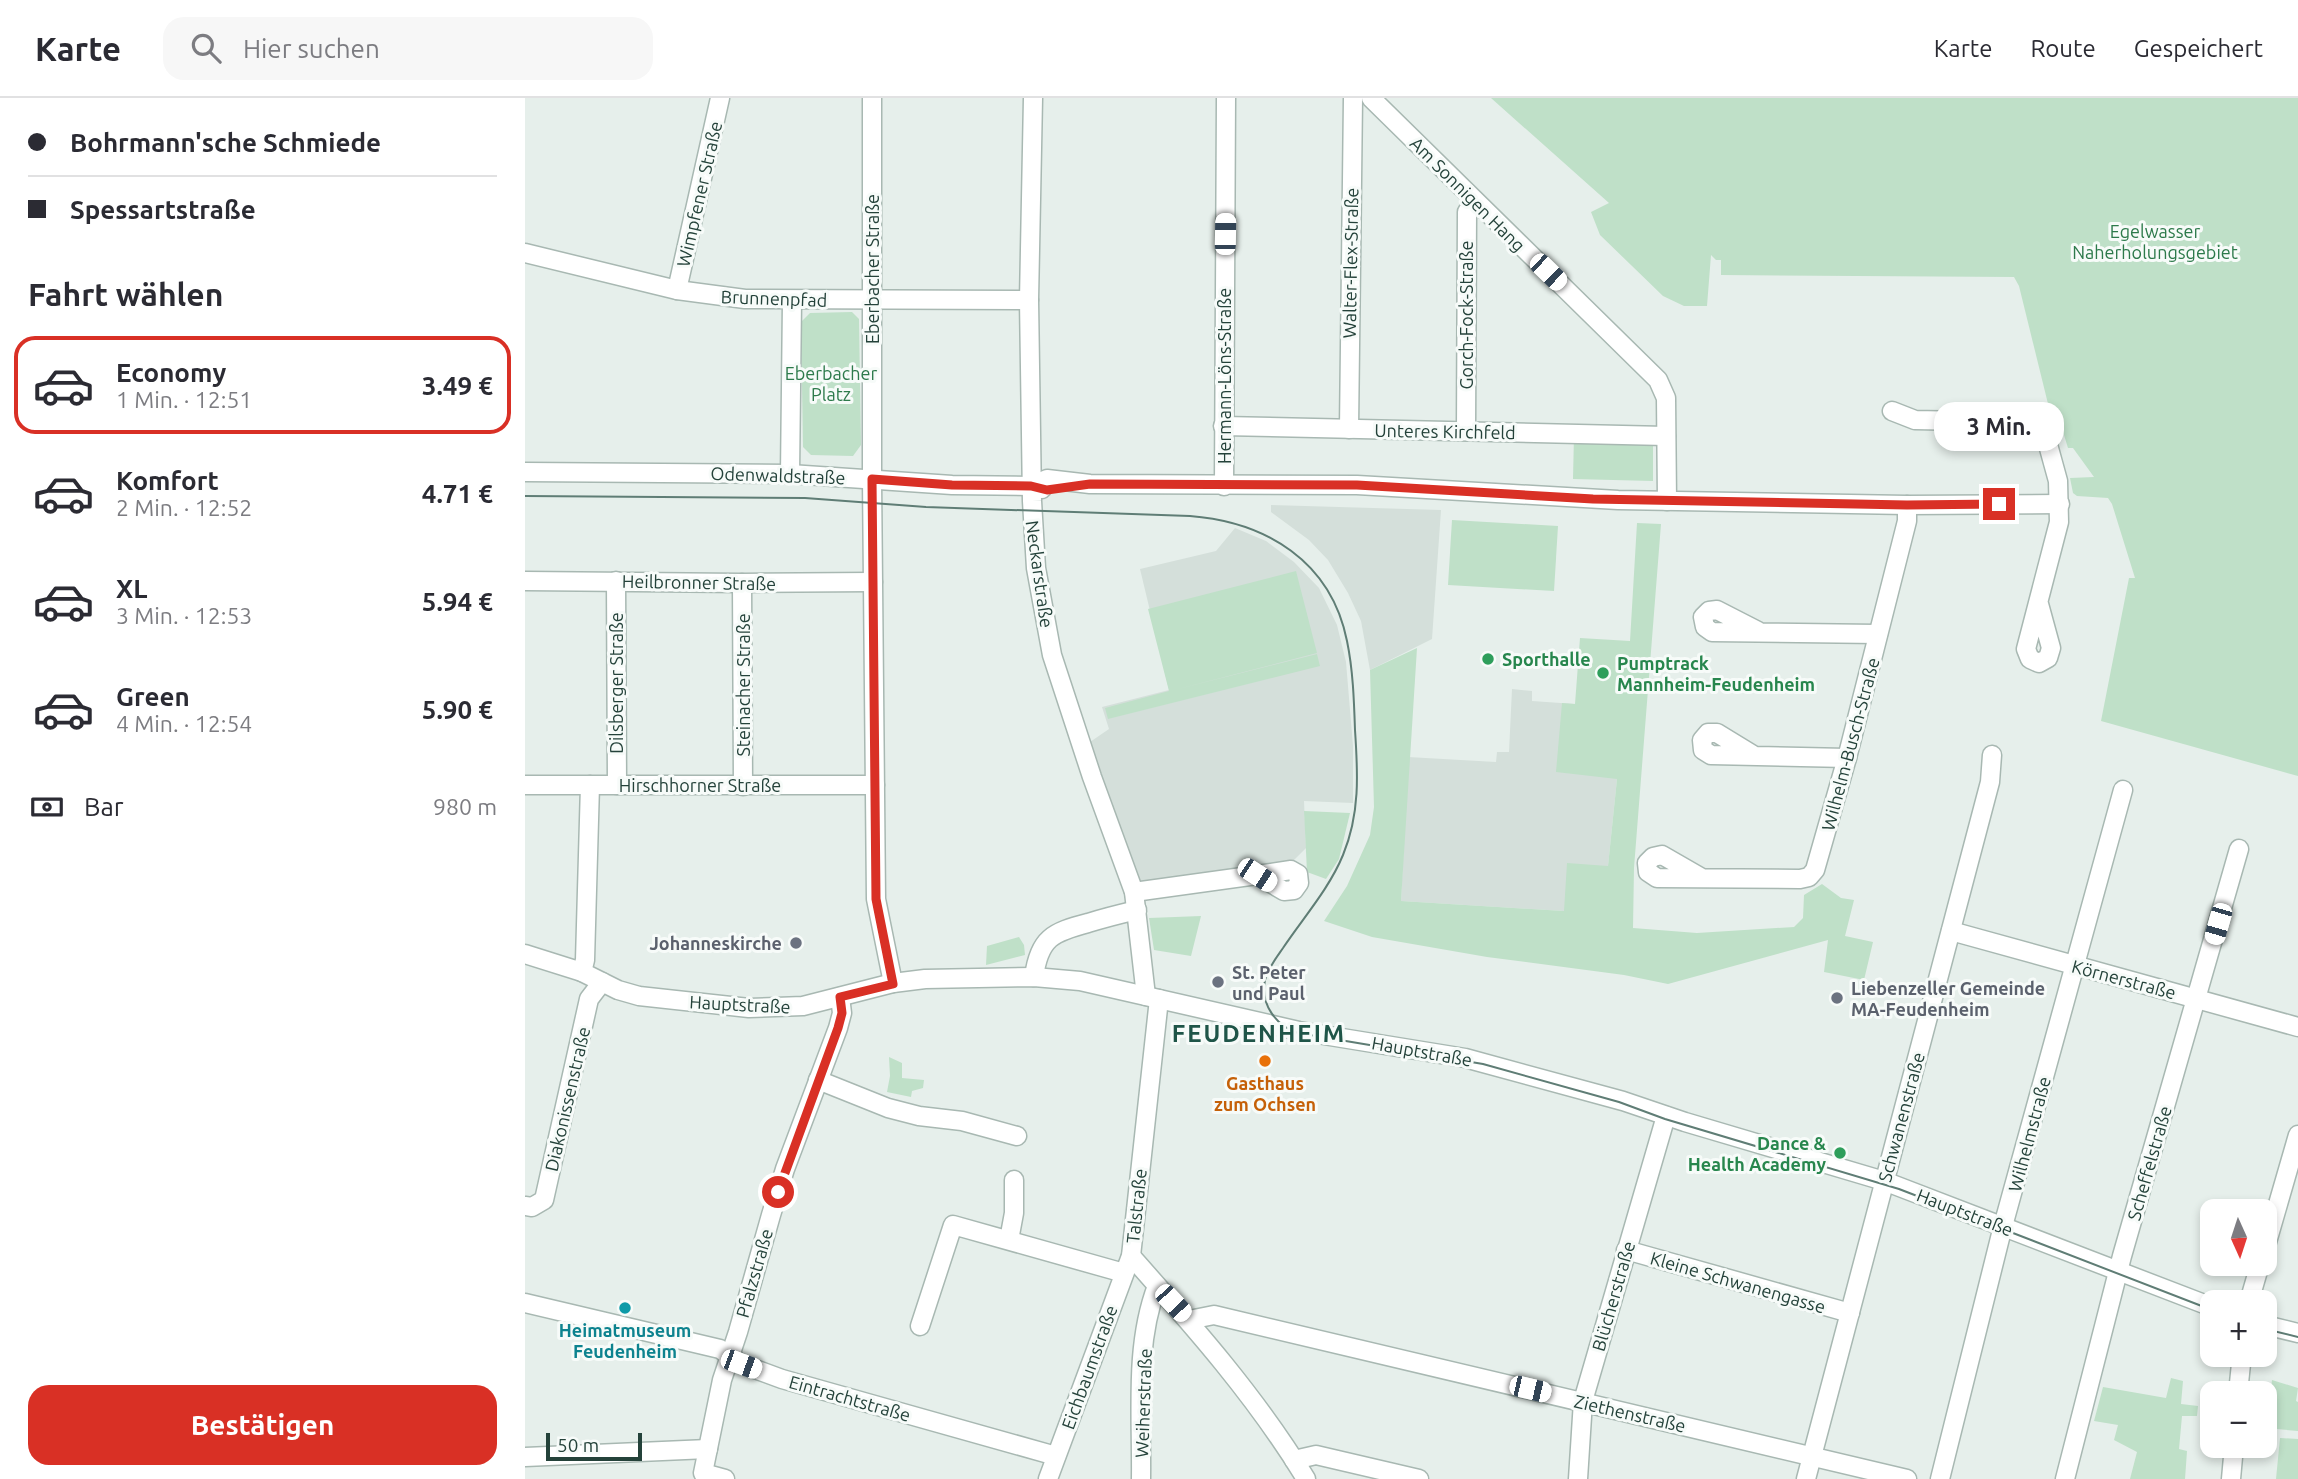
<!DOCTYPE html>
<html lang="de">
<head>
<meta charset="utf-8">
<style>
  body { margin:0; font-family:Ubuntu,sans-serif; background:#f7f7f7; color:#2b2b33; height:100vh; display:flex; flex-direction:column; font-size:26px; white-space:nowrap }
  * { box-sizing:border-box; margin:0 }
  p { font-size:23px; color:#7c7c81 }
  .icon { flex:none; width:38px; height:38px; fill:none; stroke:currentColor; stroke-width:2; stroke-linecap:round; stroke-linejoin:round }
  .map { position:relative; flex:1; overflow:hidden }
  .drawer { display:flex; flex-direction:column; background:#fff; width:525px }
  .drawer>* { flex:none }
  .banner { display:grid; align-content:center; height:154px; padding:0 28px; background:#fff }
  .needle { width:46px; rotate:177deg }
  .buttons { position:absolute; left:1675px; top:1101px; display:grid; gap:14px }
  .buttons a { display:grid; place-items:center; width:77px; height:77px; border-radius:14px; background:#fff; box-shadow:0 4px 10px #0003; font-size:35px }
  .scale { position:absolute; left:21px; bottom:18px; width:96px; box-sizing:border-box; padding-left:7px; border:4px solid #24423a; border-top:0; font-size:19px; line-height:24px; white-space:nowrap; color:#24423a; -webkit-text-stroke:5px #f7fbf9; paint-order:stroke }
  .end { position:absolute; width:32px; height:32px; margin:-16px; border:9px solid #d93025; background:#fff; box-shadow:0 0 0 4px #fff }
  .from { border-radius:50% }
  .bubble { position:absolute; height:49px; border-radius:21px; background:#fff; box-shadow:0 4px 10px #0003; font-size:23px; font-weight:700; line-height:49px; text-align:center }
  .car { position:absolute; width:21px; height:42px; margin:-21px -10px; border-radius:9px; box-shadow:0 0 5px 2px #0007; background:linear-gradient(#fff 24%,#345 0 40%,#fff 0 76%,#345 0 86%,#fff 0) }
  .banner b { display:flex; align-items:center; gap:24px; height:66px; font-size:26px }
  .banner b+b { border-top:2px solid #e1e1e2 }
  .banner i { width:18px; height:18px; background:#2b2b33 }
  ul { padding:0; list-style:none }
  li { display:flex; align-items:center; gap:21px; height:98px; margin:0 14px 10px; padding:0 14px; border:4px solid transparent; border-radius:21px }
  li div { flex:1 }
  li b { display:block; font-size:26px }
  li em { font-style:normal; font-weight:700 }
  li.on { border-color:#d93025 }
  li>.icon { width:63px; height:63px; stroke-width:1.5 }
  h2 { padding:0 28px; font-size:32px; line-height:84px }
  .pay { display:flex; align-items:center; gap:18px; height:77px; padding:0 28px; font-size:26px }
  .pay p { margin-inline-start:auto }
  .action { display:flex; gap:14px; margin-top:auto; padding:14px 28px }
  .action a { flex:1; height:80px; border-radius:21px; background:#d93025; color:#fff; font-size:28px; font-weight:700; line-height:80px; text-align:center }
  header { display:flex; align-items:center; gap:42px; box-sizing:border-box; height:98px; padding:0 35px; background:#fff; border-bottom:2px solid #e1e1e2 }
  header strong { font-size:33px }
  nav { display:flex; gap:38px; margin-inline-start:auto; font-size:24px }
  .search { width:490px; height:63px; background:#f7f7f7; display:flex; align-items:center; gap:18px; box-sizing:border-box; padding:0 24px; border-radius:21px; color:#7c7c81; font-size:26px }
  main { display:flex; flex:1; min-height:0 }
  .map>svg:first-child { display:block }
  .built { fill:#d4dfda }
  .green { fill:#bfe0c8 }
  .lines { fill:none; stroke-linecap:round; stroke-linejoin:round }
  .minor-casing { stroke:#a8b8b2; stroke-width:21 }
  .minor { stroke:#fff; stroke-width:18 }
  .tram { stroke:#5f7d75; stroke-width:2 }
  .route { stroke:#d93025; stroke-width:9 }
  .leisure-dot { fill:#2e9e5b; stroke:#f7fbf9; stroke-width:2.5 }
  .worship-dot { fill:#6b7280; stroke:#f7fbf9; stroke-width:2.5 }
  .food-dot { fill:#e8710a; stroke:#f7fbf9; stroke-width:2.5 }
  .culture-dot { fill:#0f9aa8; stroke:#f7fbf9; stroke-width:2.5 }
  .labels { text-anchor:middle; dominant-baseline:central; stroke-width:6; stroke-linejoin:round; paint-order:stroke }
  .street-label { font-size:18px; fill:#24423a; stroke:#f7fbf9 }
  .park-label { font-size:18px; fill:#2d7a4b; stroke:#f7fbf9 }
  .leisure-label { font-size:18px; font-weight:bold; fill:#27864d; stroke:#f7fbf9; text-anchor:start }
  .worship-label { font-size:18px; font-weight:bold; fill:#5b616d; stroke:#f7fbf9; text-anchor:start }
  .food-label { font-size:18px; font-weight:bold; fill:#c56008; stroke:#f7fbf9 }
  .culture-label { font-size:18px; font-weight:bold; fill:#0d838f; stroke:#f7fbf9 }
  .district-label { font-size:24px; font-weight:bold; letter-spacing:2px; fill:#1f5548; stroke:#f7fbf9 }
</style>
</head>
<body>
<header>
<strong>Karte</strong>
<div class="search"><svg class="icon" aria-label="search" viewBox="0 0 24 24"><circle cx="10" cy="10" r="6"/><path d="M15 15l6 6"/></svg>Hier suchen</div>
<nav><a>Karte</a><a>Route</a><a>Gespeichert</a></nav>
</header>
<main>
<section class="drawer">
<div class="banner">
<b><i class="from"></i>Bohrmann'sche Schmiede</b>
<b><i></i>Spessartstraße</b>
</div>
<h2>Fahrt wählen</h2>
<ul>
<li class="on"><svg class="icon" aria-label="car" viewBox="0 0 24 24"><path d="M5 17H2v-5l4-1 3-4h7l3 4 3 1v5h-3M9 17h6M6 11h13"/><circle cx="7" cy="17" r="2"/><circle cx="17" cy="17" r="2"/></svg><div><b>Economy</b><p>1 Min. · 12:51</p></div><em>3.49 €</em></li>
<li><svg class="icon" aria-label="car" viewBox="0 0 24 24"><path d="M5 17H2v-5l4-1 3-4h7l3 4 3 1v5h-3M9 17h6M6 11h13"/><circle cx="7" cy="17" r="2"/><circle cx="17" cy="17" r="2"/></svg><div><b>Komfort</b><p>2 Min. · 12:52</p></div><em>4.71 €</em></li>
<li><svg class="icon" aria-label="car" viewBox="0 0 24 24"><path d="M5 17H2v-5l4-1 3-4h7l3 4 3 1v5h-3M9 17h6M6 11h13"/><circle cx="7" cy="17" r="2"/><circle cx="17" cy="17" r="2"/></svg><div><b>XL</b><p>3 Min. · 12:53</p></div><em>5.94 €</em></li>
<li><svg class="icon" aria-label="car" viewBox="0 0 24 24"><path d="M5 17H2v-5l4-1 3-4h7l3 4 3 1v5h-3M9 17h6M6 11h13"/><circle cx="7" cy="17" r="2"/><circle cx="17" cy="17" r="2"/></svg><div><b>Green</b><p>4 Min. · 12:54</p></div><em>5.90 €</em></li>
</ul>
<div class="pay"><svg class="icon" aria-label="cash" viewBox="0 0 24 24"><path d="M3 7h18v10H3z"/><circle cx="12" cy="12" r="2"/></svg>Bar<p>980 m</p></div>
<div class="action"><a>Bestätigen</a></div>
</section>
<div class="map">
<svg width="1773" height="1381" viewBox="0 0 1773 1381">
  <rect width="100%" height="100%" fill="#e6efeb"/>
  <!-- built -->
  <g class="built">
    <path d="M746,407L916,412L907,541L845,572L836,523L823,495L803,462L784,442L746,414Z"/>
    <path d="M710,430L741,443L769,464L794,490L812,527L821,564L828,648V705L779,703L781,750L766,765L612,786L565,644L584,631L577,609L644,592L615,471L691,453Z"/>
    <path d="M987,591L1007,593V603L1050,606L1092,681L1083,768L1039,813L876,803L883,659L971,664L972,654H984Z"/>
  </g>
  <!-- green -->
  <g class="green">
    <path d="M966,0H1773V678L1576,623L1604,480H1610L1587,406L1583,400L1552,398L1548,395L1545,380L1569,379L1548,350H1543L1539,337L1526,318L1494,188L1489,179L1196,177V162H1191L1186,157L1182,208H1159L1138,198L1075,137L1066,114L1084,105Z"/>
    <path d="M327,214L334,221L336,347L328,358L286,357L278,349L276,224L285,215Z"/>
    <path d="M1049,337L1128,338V383L1048,381Z"/>
    <path d="M927,422L1033,428L1029,493L923,487Z"/>
    <path d="M1112,425L1136,426L1109,770L1108,830L1172,835L1269,829L1278,820L1279,797L1297,786L1316,800L1329,802L1320,838L1348,844L1339,882L1299,874L1303,842L1143,886L1099,877L962,859L847,839L799,823L822,788L845,737L849,709L845,572L892,550L876,803L1039,813L1042,765L1083,768L1092,681L1031,674L1037,605L1050,606L1055,540L1105,543Z"/>
    <path d="M771,473L792,555L649,592L792,556L795,568L583,621L580,610L644,593L623,511Z"/>
    <path d="M779,713L825,715L814,761L801,781L782,774Z"/>
    <path d="M676,818L666,858L629,852L624,820Z"/>
    <path d="M494,839L499,847L500,857L461,867L462,848Z"/>
    <path d="M364,959L377,965V980L399,982L398,990L387,993L386,999L362,994L365,978Z"/>
    <path d="M1646,1280L1658,1283L1656,1306L1673,1308L1672,1318H1657L1654,1351L1662,1353L1660,1381H1605L1612,1354L1589,1342L1593,1327L1569,1323L1578,1289L1641,1300Z"/>
    <path d="M1747,1282L1773,1290L1771,1303L1773,1304V1333L1740,1330V1312H1743Z"/>
    <path d="M1755,1340L1773,1341V1381H1751Z"/>
  </g>
  <g class="lines">
    <!-- minor casing -->
    <g class="minor-casing">
      <g id="minor">
        <path d="M347,0V381L351,801L368,885"/>
        <path d="M508,0L504,202L507,403L511,470L527,557L567,679L609,794L621,898"/>
        <path d="M846,0L1133,282L1141,300L1142,403"/>
        <path d="M0,155L152,192L220,201L504,202"/>
        <path d="M152,192L195,0"/>
        <path d="M1367,313L1390,322L1491,324L1508,331L1522,343L1533,383L1534,424L1501,551L1505,561L1514,565L1523,560L1526,550L1514,506"/>
        <path d="M698,328L1141,338"/>
        <path d="M824,331L828,0"/>
        <path d="M941,333L942,114L950,103"/>
        <path d="M0,374L265,376L427,387L506,388L517,391"/>
        <path d="M265,376L267,203"/>
        <path d="M506,388L522,381L565,386L832,387L1093,402L1382,407L1535,406"/>
        <path d="M699,388L701,0"/>
        <path d="M0,483L217,485L348,484"/>
        <path d="M91,483L92,687"/>
        <path d="M217,485L218,688"/>
        <path d="M1233,533L1192,512L1184,513L1178,519L1180,529L1187,534L1353,536"/>
        <path d="M1228,657L1192,635H1183L1177,642L1178,652L1186,657L1322,660"/>
        <path d="M0,687H350"/>
        <path d="M1177,780L1137,757L1128,759L1122,765L1123,774L1132,780L1275,781L1284,779L1290,772L1322,660L1382,423V407"/>
        <path d="M609,794L732,777L759,793L769,792L774,785L773,776L766,772L732,777"/>
        <path d="M1426,833L1773,929"/>
        <path d="M0,856L57,874L93,892L114,898L224,910L278,908L368,885L400,881L509,879L555,883L774,933L940,960L1098,1003L1160,1024L1359,1083L1687,1209"/>
        <path d="M57,874L60,862L65,687"/>
        <path d="M509,879C514,840 528,834 563,825C579,820 595,816 612,812"/>
        <path d="M293,982L363,1010L394,1018L437,1023L492,1038"/>
        <path d="M0,1108L7,1109L19,1102L64,901L77,884"/>
        <path d="M484,1142L489,1115V1082"/>
        <path d="M1740,1151L1773,1037"/>
        <path d="M1101,1152L1325,1215"/>
        <path d="M606,1158C669,1229 732,1300 781,1381"/>
        <path d="M1724,1204L1735,1166"/>
        <path d="M0,1205L195,1251L216,1266L257,1281L531,1358"/>
        <path d="M664,1222L689,1217L1382,1381"/>
        <path d="M1740,1227L1773,1235"/>
        <path d="M395,1228L428,1127L599,1175"/>
        <path d="M1713,1295L1717,1256"/>
        <path d="M0,1359L183,1351"/>
        <path d="M769,1362L791,1357L894,1381"/>
        <path d="M200,1381L178,1375L197,1282L213,1234L246,1117L260,1071L313,930L317,915L315,899"/>
        <path d="M523,1381L606,1158L634,901"/>
        <path d="M616,1381C617,1318 609,1248 632,1188"/>
        <path d="M1053,1381L1058,1303L1141,1018"/>
        <path d="M1281,1381L1465,684L1467,657"/>
        <path d="M1415,1381L1478,1128L1598,692"/>
        <path d="M1540,1381L1597,1158L1714,751"/>
        <path d="M1706,1381L1709,1348"/>
      </g>
    </g>
    <!-- minor -->
    <use href="#minor" class="minor"/>
    <!-- tram -->
    <g class="tram">
      <path d="M0,398L280,400L401,409L665,418C741,424 806,463 822,543C828,572 829,602 830,632C833,676 835,716 818,757C804,791 778,820 758,850C751,860 743,870 740,882C735,906 751,928 773,935L958,966L1094,1004L1140,1021L1374,1091L1687,1212"/>
      <path d="M1740,1231L1773,1239"/>
    </g>
  </g>
  <g class="lines">
    <!-- route -->
    <path class="route" d="M253,1094L313,930L317,915L315,899L368,886L351,801L347,381L427,387L506,388L522,392L565,386L832,387L1068,401L1382,407L1474,406"/>
  </g>
  <!-- markers -->
  <g class="leisure-dot">
    <circle cx="963" cy="561" r="7"/>
    <circle cx="1078" cy="575" r="7"/>
    <circle cx="1315" cy="1055" r="7"/>
  </g>
  <g class="worship-dot">
    <circle cx="271" cy="845" r="7"/>
    <circle cx="693" cy="884" r="7"/>
    <circle cx="1312" cy="900" r="7"/>
  </g>
  <circle class="food-dot" cx="740" cy="963" r="7"/>
  <circle class="culture-dot" cx="100" cy="1210" r="7"/>
  <g class="labels">
    <!-- street labels -->
    <g class="street-label">
      <text transform="translate(174 96) rotate(-77)">Wimpfener Straße</text>
      <text transform="translate(943 96) rotate(45)">Am Sonnigen Hang</text>
      <text transform="translate(825 165) rotate(-89)">Walter-Flex-Straße</text>
      <text transform="translate(347 171) rotate(-90)">Eberbacher Straße</text>
      <text transform="translate(249 200) rotate(2)">Brunnenpfad</text>
      <text transform="translate(941 217) rotate(-90)">Gorch-Fock-Straße</text>
      <text transform="translate(699 278) rotate(-90)">Hermann-Löns-Straße</text>
      <text transform="translate(920 333) rotate(1)">Unteres Kirchfeld</text>
      <text transform="translate(253 377) rotate(2)">Odenwaldstraße</text>
      <text transform="translate(515 476) rotate(82)">Neckarstraße</text>
      <text transform="translate(174 484) rotate(1)">Heilbronner Straße</text>
      <text transform="translate(91 585) rotate(-90)">Dilsberger Straße</text>
      <text transform="translate(218 587) rotate(-90)">Steinacher Straße</text>
      <text transform="translate(1325 646) rotate(-75)">Wilhelm-Busch-Straße</text>
      <text x="175" y="687">Hirschhorner Straße</text>
      <text transform="translate(1599 881) rotate(15)">Körnerstraße</text>
      <text transform="translate(215 906) rotate(3)">Hauptstraße</text>
      <text transform="translate(897 953) rotate(10)">Hauptstraße</text>
      <text transform="translate(42 1001) rotate(-77)">Diakonissenstraße</text>
      <text transform="translate(1376 1019) rotate(-75)">Schwanenstraße</text>
      <text transform="translate(1504 1036) rotate(-75)">Wilhelmstraße</text>
      <text transform="translate(1624 1065) rotate(-74)">Scheffelstraße</text>
      <text transform="translate(611 1108) rotate(-84)">Talstraße</text>
      <text transform="translate(1440 1114) rotate(21)">Hauptstraße</text>
      <text transform="translate(229 1175) rotate(-74)">Pfalzstraße</text>
      <text transform="translate(1213 1184) rotate(16)">Kleine Schwanengasse</text>
      <text transform="translate(1088 1198) rotate(-74)">Blücherstraße</text>
      <text transform="translate(564 1269) rotate(-70)">Eichbaumstraße</text>
      <text transform="translate(325 1300) rotate(16)">Eintrachtstraße</text>
      <text transform="translate(618 1305) rotate(-88)">Weiherstraße</text>
      <text transform="translate(1105 1315) rotate(13)">Ziethenstraße</text>
    </g>
    <!-- park labels -->
    <g class="park-label">
      <text x="1630" y="133">Egelwasser<tspan x="1630" dy="21">Naherholungsgebiet</tspan></text>
      <text x="306" y="275">Eberbacher<tspan x="306" dy="21">Platz</tspan></text>
    </g>
    <!-- leisure labels -->
    <g class="leisure-label">
      <text x="977" y="561">Sporthalle</text>
      <text x="1092" y="565">Pumptrack<tspan x="1092" dy="21">Mannheim-Feudenheim</tspan></text>
      <text x="1301" y="1045" text-anchor="end">Dance &amp;<tspan x="1301" dy="21">Health Academy</tspan></text>
    </g>
    <!-- worship labels -->
    <g class="worship-label">
      <text x="257" y="845" text-anchor="end">Johanneskirche</text>
      <text x="707" y="874">St. Peter<tspan x="707" dy="21">und Paul</tspan></text>
      <text x="1326" y="890">Liebenzeller Gemeinde<tspan x="1326" dy="21">MA-Feudenheim</tspan></text>
    </g>
    <!-- food labels -->
    <g class="food-label">
      <text x="740" y="985">Gasthaus<tspan x="740" dy="21">zum Ochsen</tspan></text>
    </g>
    <!-- culture labels -->
    <g class="culture-label">
      <text x="100" y="1232">Heimatmuseum<tspan x="100" dy="21">Feudenheim</tspan></text>
    </g>
    <!-- district labels -->
    <g class="district-label">
      <text x="734" y="935">FEUDENHEIM</text>
    </g>
  </g>
</svg>
<div class="buttons">
<a><svg class="needle" viewBox="-14 -14 28 28"><path d="M0-13l5 13h-10z" fill="#e53935"/><path d="M0 13l5-13h-10z" fill="#7c7c81"/></svg></a>
<a>+</a>
<a>−</a>
</div>
<div class="scale">50 m</div>
<i class="end from" style="left:253px;top:1094px"></i>
<i class="end" style="left:1474px;top:406px"></i>
<div class="bubble" style="left:1409px;top:304px;width:130px">3 Min.</div>
<i class="car" style="left:700px;top:136px;rotate:1deg"></i>
<i class="car" style="left:1023px;top:174px;rotate:134deg"></i>
<i class="car" style="left:732px;top:777px;rotate:123deg"></i>
<i class="car" style="left:1693px;top:826px;rotate:196deg"></i>
<i class="car" style="left:648px;top:1205px;rotate:137deg"></i>
<i class="car" style="left:216px;top:1266px;rotate:110deg"></i>
<i class="car" style="left:1005px;top:1291px;rotate:103deg"></i>
</div>
</main>
</body>
</html>
